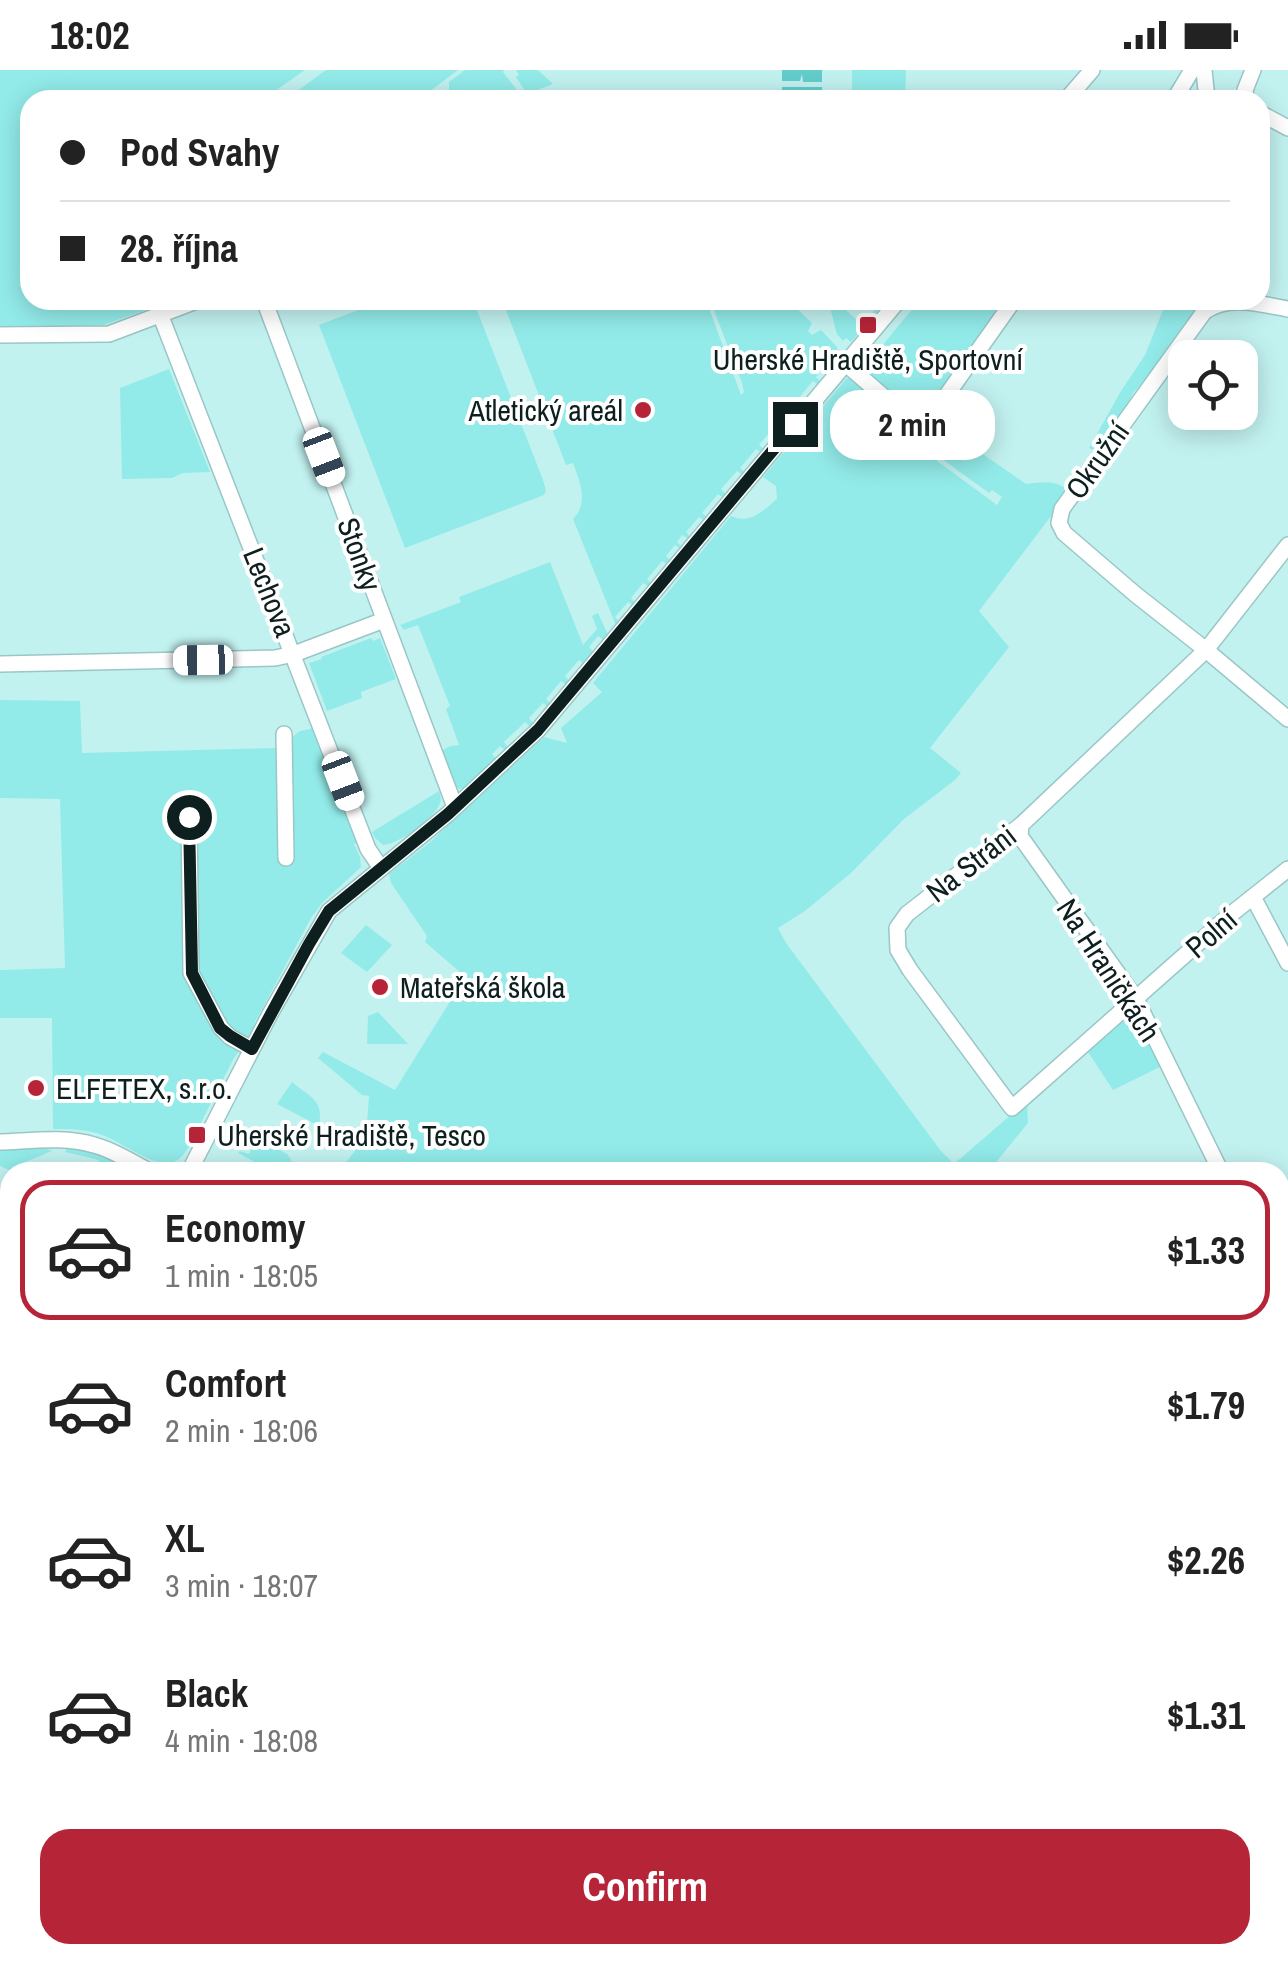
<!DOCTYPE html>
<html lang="en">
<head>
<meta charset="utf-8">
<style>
  body { margin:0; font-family:"Archivo Narrow",sans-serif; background:#f2f2f2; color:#222; height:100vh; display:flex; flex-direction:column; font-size:38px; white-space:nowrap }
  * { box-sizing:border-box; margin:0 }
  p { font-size:32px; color:#767676 }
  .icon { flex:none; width:55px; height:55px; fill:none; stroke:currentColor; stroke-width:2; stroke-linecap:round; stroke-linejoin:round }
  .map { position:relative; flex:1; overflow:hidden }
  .drawer { position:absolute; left:0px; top:1092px; width:1290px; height:802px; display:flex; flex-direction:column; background:#fff; border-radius:30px 30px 0 0; box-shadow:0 5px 25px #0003 }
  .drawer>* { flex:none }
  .banner { position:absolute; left:20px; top:20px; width:1250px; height:220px; border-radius:30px; box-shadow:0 5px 25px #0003; display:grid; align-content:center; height:220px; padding:0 40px; background:#fff }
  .tools { position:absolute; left:1168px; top:270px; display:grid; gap:20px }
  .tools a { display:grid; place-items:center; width:90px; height:90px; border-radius:20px; background:#fff; box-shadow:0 5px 25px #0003; font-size:50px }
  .end { position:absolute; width:45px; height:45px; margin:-22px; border:12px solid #0d201f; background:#fff; box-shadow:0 0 0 5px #fff }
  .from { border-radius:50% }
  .bubble { position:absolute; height:70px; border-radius:30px; background:#fff; box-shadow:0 5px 25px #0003; font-size:32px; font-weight:700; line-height:70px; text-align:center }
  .car { position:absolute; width:30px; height:60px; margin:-30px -15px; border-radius:12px; box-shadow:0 0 8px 2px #0007; background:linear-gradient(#fff 24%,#345 0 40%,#fff 0 76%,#345 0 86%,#fff 0) }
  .banner b { display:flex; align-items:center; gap:35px; height:95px; font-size:38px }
  .banner b+b { border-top:2px solid #e0e0e0 }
  .banner i { width:25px; height:25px; background:#222 }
  ul { padding:18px 0 0; list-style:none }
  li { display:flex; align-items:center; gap:30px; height:140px; margin:0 20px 15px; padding:0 20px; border:5px solid transparent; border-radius:30px }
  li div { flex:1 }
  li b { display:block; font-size:38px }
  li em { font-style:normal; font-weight:700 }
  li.on { border-color:#b62438 }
  li>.icon { width:90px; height:90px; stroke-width:1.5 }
  .action { display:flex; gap:20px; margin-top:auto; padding:20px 40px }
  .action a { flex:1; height:115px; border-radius:30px; background:#b62438; color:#fff; font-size:40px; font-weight:700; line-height:115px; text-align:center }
  .status { display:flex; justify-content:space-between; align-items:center; height:70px; padding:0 50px; background:#fff; direction:ltr }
  .status svg { height:28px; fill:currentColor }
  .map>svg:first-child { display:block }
  .green { fill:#92ebe9 }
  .water { fill:#63cdcc }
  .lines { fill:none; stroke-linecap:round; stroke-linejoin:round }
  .street-casing { stroke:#99c7c6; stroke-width:18 }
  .street { stroke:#fff; stroke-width:15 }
  .route { stroke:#0d201f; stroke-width:12 }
  .poi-dot { fill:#b62438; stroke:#fff; stroke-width:4 }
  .labels { text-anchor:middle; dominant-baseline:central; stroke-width:8; stroke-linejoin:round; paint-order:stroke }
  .poi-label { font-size:30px; fill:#0d201f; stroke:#fff; text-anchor:start }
  .street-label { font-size:30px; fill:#0d201f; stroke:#fff }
</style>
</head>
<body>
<div class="status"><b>18:02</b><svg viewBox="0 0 49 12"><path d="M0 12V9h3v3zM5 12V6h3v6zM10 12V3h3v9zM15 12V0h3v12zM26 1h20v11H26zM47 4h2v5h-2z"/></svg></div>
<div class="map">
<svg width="1288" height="1894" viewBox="0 0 1288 1894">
  <rect width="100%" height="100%" fill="#c2f2f0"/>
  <!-- green -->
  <g class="green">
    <path d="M0,0H305L262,30H30V230H174L103,255L0,258Z"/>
    <path d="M326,0H458L418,30H285Z"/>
    <path d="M465,0H504L503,2L522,27L518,30H449V12Z"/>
    <path d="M516,0H538L553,14L527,24L516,7L519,5Z"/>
    <path d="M852,0H906L905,30H852Z"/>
    <path d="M384,230H473L543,410L546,421L544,425L405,478L319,255Z"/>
    <path d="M502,230H706L741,325L744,322L742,313L710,230H788L812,253L808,261L812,265L821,260L837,277L838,289L834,295L829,292L816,307L822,313L820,316L813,311L798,329L804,336L801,339L794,334L781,349L787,354L777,367L770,362L759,375L765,380L762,383L756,379L740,398L746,403L744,406L737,401L721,419L727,426L725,429L718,424L702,443L708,448L706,451L699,447L686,462L692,469L688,473L686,471L687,468L682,465L677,472L681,476L683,474L685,476L682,480L675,475L666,486L672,492L669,495L662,491L647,509L652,514L650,517L643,513L631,528L636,533L634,536L628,532L615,547L620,552L617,558L573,449C589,433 580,412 573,393L566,395Z"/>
    <path d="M828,230H835L862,255L883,230H887L851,272L846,268L843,271L837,264Z"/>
    <path d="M920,230H1008L926,344L915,346L858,298L860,296L858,294L870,279L876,283Z"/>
    <path d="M1167,230H1192L1200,237L1155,300L1133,323L1122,348L1100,377L1095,381L1089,378L1121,321L1145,285Z"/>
    <path d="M169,299L210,402L183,403L172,408L122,409L120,318Z"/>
    <path d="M847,308L851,309L905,354L913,363L909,375L918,366L939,387L937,391L997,435L1002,427L992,420L989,423L942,389L944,386L933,378L922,363L929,362L940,370L952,354L954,364L1026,414C1042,412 1053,410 1067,419L1064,429L979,541L1009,577L930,678L961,703L955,710L904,749L851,803L805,841L778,858L786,873L941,1081L954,1094L1027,1031L1028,1053L988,1102H960L954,1097L947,1102H339L366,1066L369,1026L362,1025L318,988L323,982L395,1020L454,925L468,909L425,872L427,866L391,813L389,804L429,773L544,667L567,673L561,658L602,622L593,613L731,446C751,455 762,441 777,429L776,416L763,407Z"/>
    <path d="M550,492L583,575L597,559L592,546L598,543L609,567L605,571L598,566L589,577L595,583L585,595L579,590L565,606L570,612L568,616L561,611L546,629L551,634L549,638L543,633L529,648L534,654L532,658L525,652L504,672L509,679L507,682L500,676L492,684L498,690L469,717L459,719L452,713L440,682L450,676L459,675L446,639L450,636L418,555L404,560L400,555L461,532L459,527Z"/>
    <path d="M371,568L373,571L380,568L396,609L361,622L362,628L327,641L309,593L322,589L321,587Z"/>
    <path d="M0,630L80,631L82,683L278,678L300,661L314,658L359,771L354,774L360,787L361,797L322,833L311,848L254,954L256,959L234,988L188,1078C183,1085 179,1092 169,1093C152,1096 120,1071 102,1065C86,1059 70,1059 53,1059L52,948H0V900L65,898L60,729L0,728Z"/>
    <path d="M439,721C441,728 442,731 438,737C430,751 399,774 383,775L375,768L372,762Z"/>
    <path d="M366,855L392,875L367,902L341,883Z"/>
    <path d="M378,942L408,974H367L368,946Z"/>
    <path d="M1128,944H1134L1140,949L1164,995L1113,1020L1086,979Z"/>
    <path d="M292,1012C311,1028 324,1030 319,1056L277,1034Z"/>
    <path d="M251,1059L257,1068L287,1084L292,1091L277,1100H269L238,1083L240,1081L249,1084L256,1069L252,1067L253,1064L249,1062Z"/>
    <path d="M68,1077C94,1079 114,1090 137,1102H120L95,1089L65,1082Z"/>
    <path d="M0,1078H45L52,1081L13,1097L11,1101L0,1096Z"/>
    <path d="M10,1340V1406L0,1421V1358Z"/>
    <path d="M1280,1365L1288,1376V1674L1280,1680Z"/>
    <path d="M10,1591V1885H288V1894H0V1605Z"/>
    <path d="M1288,1711V1768L1280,1771V1717Z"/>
    <path d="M1280,1784H1288V1844L1280,1850Z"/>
    <path d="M1066,1885H1253L1259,1894H1072Z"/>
  </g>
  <!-- water -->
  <g class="water">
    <path d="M782,0H822V12H803L802,4L800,11H782Z"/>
    <rect x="782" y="17" width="40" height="13"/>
  </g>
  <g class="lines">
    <!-- street casing -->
    <g class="street-casing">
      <g id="street">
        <path d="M1204,0L1207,30"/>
        <path d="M1066,30L1092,0"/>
        <path d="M1174,30L1192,0"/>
        <path d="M1246,30L1245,20L1253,0"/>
        <path d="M1260,43L1288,58"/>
        <path d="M264,230L455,737"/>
        <path d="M1288,239C1260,234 1228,224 1204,242L1062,439L1059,453L1064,463L1135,524L1206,580L1021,755L907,844L897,858L898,880L910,900L1012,1038L1230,845L1288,799"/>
        <path d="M160,244L368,779L381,798"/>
        <path d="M0,265L109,264L199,230"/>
        <path d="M846,294L922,360L1014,230"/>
        <path d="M1288,475L1206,580L1288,649"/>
        <path d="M0,594L275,588L294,584L384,550"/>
        <path d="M284,664L286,788"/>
        <path d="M189,747L191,903L221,958L230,967L252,979"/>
        <path d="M1021,755L1020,766L1136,929L1221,1102"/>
        <path d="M1253,827L1288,893"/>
        <path d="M0,1072C31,1071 65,1066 94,1075C114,1080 133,1093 151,1102"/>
        <path d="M189,1102L270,944L329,841L448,744L538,660L899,230"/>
        <path d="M1280,1226L1288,1239"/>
        <path d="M0,1433L10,1419"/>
        <path d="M1280,1691L1288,1685"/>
        <path d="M1055,1885L1062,1894"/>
        <path d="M1261,1885L1268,1894"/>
        <path d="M999,1894L1011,1885"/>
      </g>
    </g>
    <!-- street -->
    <use href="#street" class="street"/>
  </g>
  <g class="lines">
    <!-- route -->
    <path class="route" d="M189,747L192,903L220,958L230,966L252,979L309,874L329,841L448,744L538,660L795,354"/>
  </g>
  <!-- markers -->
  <g class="poi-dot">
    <rect x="858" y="245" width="20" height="20" rx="5"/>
    <circle cx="643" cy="340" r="10"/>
    <circle cx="380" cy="917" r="10"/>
    <circle cx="36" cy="1018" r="10"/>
    <rect x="187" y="1055" width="20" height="20" rx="5"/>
  </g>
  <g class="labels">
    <!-- poi labels -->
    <g class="poi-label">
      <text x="868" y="289" text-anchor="middle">Uherské Hradiště, Sportovní</text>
      <text x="623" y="340" text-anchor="end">Atletický areál</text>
      <text x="400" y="917">Mateřská škola</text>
      <text x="56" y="1018">ELFETEX, s.r.o.</text>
      <text x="217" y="1065">Uherské Hradiště, Tesco</text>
    </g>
    <!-- street labels -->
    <g class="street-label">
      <text transform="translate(1097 390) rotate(-55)">Okružní</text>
      <text transform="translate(360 484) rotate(70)">Stonky</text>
      <text transform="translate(270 522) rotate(68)">Lechova</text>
      <text transform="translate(971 793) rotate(-38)">Na Stráni</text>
      <text transform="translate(1211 863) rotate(-41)">Polní</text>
      <text transform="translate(1109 900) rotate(57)">Na Hraničkách</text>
    </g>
  </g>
</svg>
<div class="tools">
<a><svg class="icon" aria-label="locate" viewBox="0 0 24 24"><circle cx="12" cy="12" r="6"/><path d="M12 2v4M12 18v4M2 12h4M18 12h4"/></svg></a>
</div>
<i class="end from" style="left:189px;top:747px"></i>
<i class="end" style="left:795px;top:354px"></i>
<div class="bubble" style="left:830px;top:320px;width:165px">2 min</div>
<i class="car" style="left:324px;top:387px;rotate:159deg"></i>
<i class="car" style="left:203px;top:590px;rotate:269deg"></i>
<i class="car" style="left:343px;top:711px;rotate:159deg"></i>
<div class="banner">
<b><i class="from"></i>Pod Svahy</b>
<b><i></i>28. října</b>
</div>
<section class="drawer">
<ul>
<li class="on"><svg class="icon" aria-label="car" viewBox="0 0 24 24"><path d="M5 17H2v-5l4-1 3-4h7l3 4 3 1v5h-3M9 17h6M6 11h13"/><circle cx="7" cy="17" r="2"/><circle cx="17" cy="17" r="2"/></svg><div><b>Economy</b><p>1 min · 18:05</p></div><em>$1.33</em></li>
<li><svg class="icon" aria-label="car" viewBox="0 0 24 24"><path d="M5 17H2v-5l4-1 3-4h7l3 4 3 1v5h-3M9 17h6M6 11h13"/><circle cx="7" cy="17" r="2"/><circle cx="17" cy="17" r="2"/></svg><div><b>Comfort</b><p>2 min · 18:06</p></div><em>$1.79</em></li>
<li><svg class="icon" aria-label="car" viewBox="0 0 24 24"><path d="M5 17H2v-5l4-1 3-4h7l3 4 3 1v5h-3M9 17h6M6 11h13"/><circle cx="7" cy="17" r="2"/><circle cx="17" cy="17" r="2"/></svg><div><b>XL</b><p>3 min · 18:07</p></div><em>$2.26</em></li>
<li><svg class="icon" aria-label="car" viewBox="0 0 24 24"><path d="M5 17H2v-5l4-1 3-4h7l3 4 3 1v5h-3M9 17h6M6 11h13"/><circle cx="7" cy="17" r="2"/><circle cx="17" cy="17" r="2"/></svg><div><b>Black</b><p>4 min · 18:08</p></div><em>$1.31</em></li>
</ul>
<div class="action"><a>Confirm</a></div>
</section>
</div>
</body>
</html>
